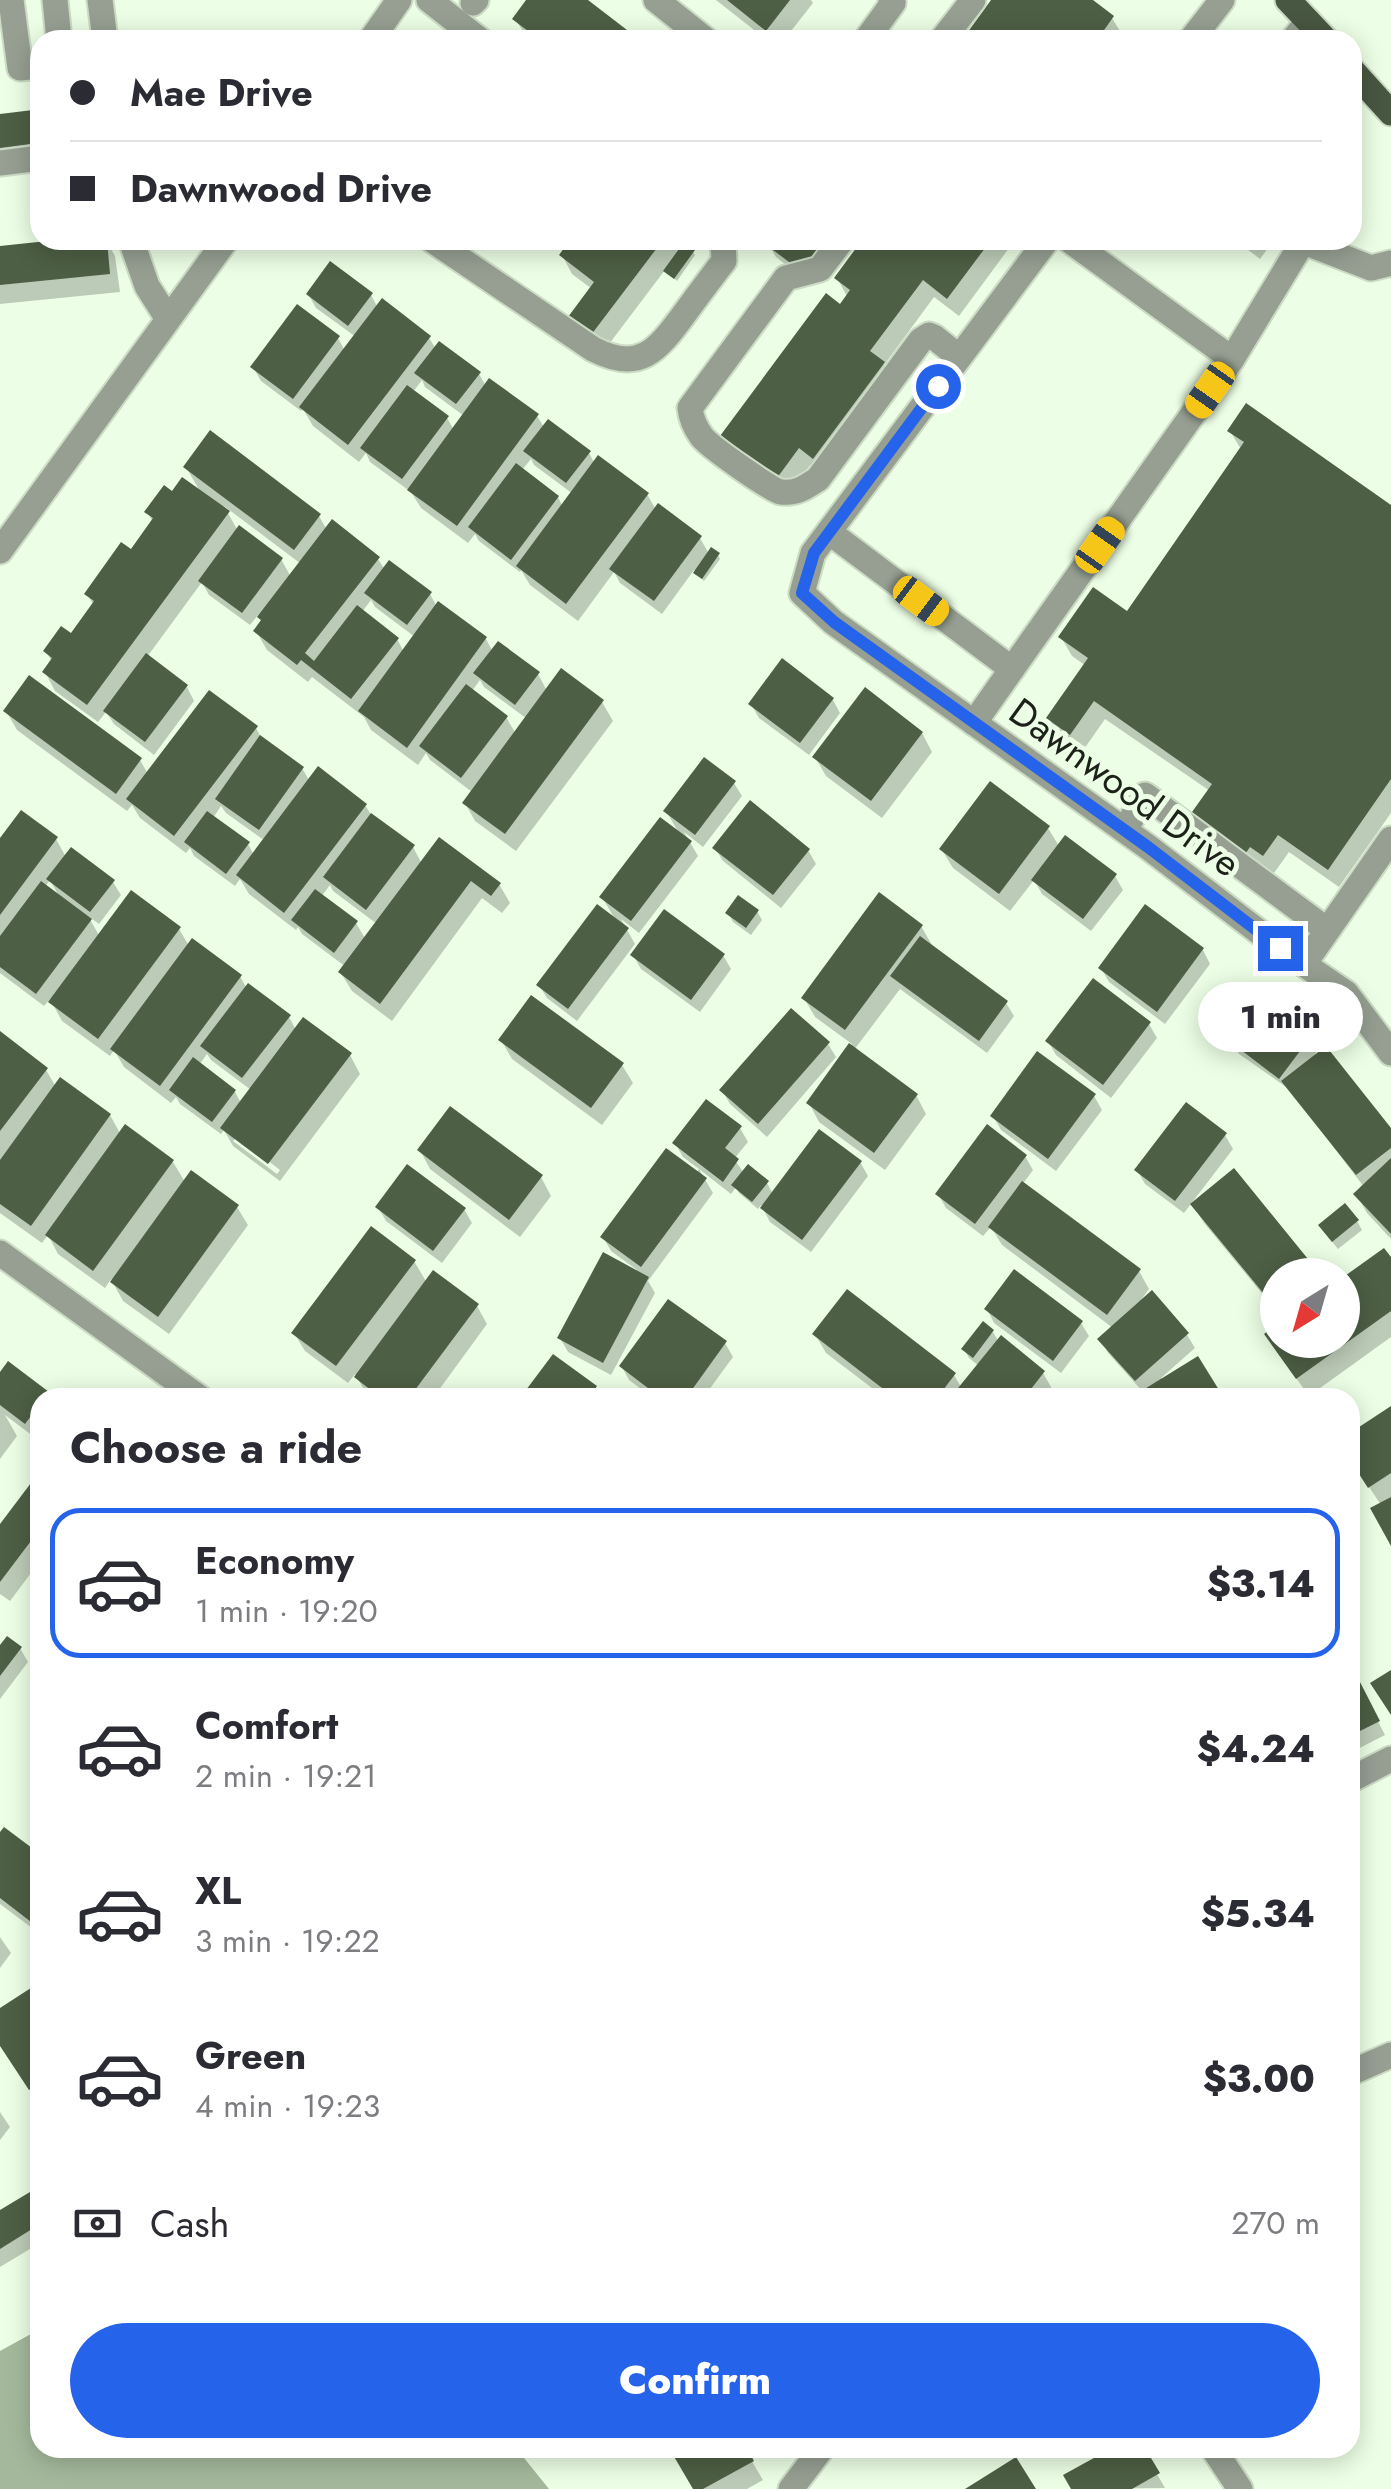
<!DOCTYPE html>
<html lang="en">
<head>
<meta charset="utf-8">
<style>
  body { margin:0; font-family:Jost,sans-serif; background:#f7f7f7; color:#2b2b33; height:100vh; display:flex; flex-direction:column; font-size:38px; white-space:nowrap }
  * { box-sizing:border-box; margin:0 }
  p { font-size:32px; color:#7c7c81 }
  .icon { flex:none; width:55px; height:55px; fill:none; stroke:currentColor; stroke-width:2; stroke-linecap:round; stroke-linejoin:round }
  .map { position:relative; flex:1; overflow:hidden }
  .panel { position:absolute; left:30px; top:1388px; width:1330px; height:1070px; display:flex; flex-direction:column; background:#fff; border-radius:30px; box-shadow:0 5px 25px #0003 }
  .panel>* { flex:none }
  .guide { position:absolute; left:30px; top:30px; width:1332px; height:220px; border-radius:30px; box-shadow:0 5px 25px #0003; display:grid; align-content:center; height:220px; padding:0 40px; background:#fff }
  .needle { width:65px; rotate:217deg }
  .fabs { position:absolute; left:1260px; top:1258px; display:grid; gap:20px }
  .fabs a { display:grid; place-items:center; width:100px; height:100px; border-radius:50%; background:#fff; box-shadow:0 5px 25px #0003; font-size:50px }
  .end { position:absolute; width:45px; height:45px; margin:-22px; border:12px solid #2563eb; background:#fff; box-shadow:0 0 0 5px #fff }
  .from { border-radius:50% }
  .bubble { position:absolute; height:70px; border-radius:35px; background:#fff; box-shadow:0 5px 25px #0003; font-size:32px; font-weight:800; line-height:70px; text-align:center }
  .car { position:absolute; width:30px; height:60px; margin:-30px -15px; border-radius:12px; box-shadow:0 0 8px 2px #0007; background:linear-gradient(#f5c518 24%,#345 0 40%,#f5c518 0 76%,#345 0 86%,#f5c518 0) }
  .guide b { display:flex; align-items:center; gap:35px; height:95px; font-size:38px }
  .guide b+b { border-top:2px solid #e1e1e2 }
  .guide i { width:25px; height:25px; background:#2b2b33 }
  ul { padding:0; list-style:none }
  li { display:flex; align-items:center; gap:30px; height:150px; margin:0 20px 15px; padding:0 20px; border:5px solid transparent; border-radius:30px }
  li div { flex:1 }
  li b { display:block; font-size:38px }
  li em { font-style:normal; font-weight:800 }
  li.on { border-color:#2563eb }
  li>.icon { width:90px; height:90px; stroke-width:1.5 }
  h2 { padding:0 40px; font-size:45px; line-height:120px }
  .pay { display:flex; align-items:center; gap:25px; height:110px; padding:0 40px; font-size:38px }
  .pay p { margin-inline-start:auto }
  .action { display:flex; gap:20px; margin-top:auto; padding:20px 40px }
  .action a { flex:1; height:115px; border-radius:60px; background:#2563eb; color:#fff; font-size:40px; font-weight:800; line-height:115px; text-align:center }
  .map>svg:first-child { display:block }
  .forest { fill:#a4b99c }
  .shadow { fill:#0003; fill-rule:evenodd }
  .building { fill:#4d5f45 }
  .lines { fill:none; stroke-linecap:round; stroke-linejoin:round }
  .minor-casing { stroke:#cbdbc4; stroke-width:29 }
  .major-casing { stroke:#cbdbc4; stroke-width:29 }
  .minor { stroke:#969f92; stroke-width:25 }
  .major { stroke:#485741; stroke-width:25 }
  .route { stroke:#2563eb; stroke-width:12 }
  .labels { text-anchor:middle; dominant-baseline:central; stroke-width:10; stroke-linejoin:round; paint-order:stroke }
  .street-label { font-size:38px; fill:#1c2219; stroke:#ecfee5 }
</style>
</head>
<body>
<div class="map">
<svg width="1391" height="2489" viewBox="0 0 1391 2489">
  <rect width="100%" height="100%" fill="#ecfee5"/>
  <!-- forest -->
  <path class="forest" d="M40,2329V2448H516L549,2489H0V2351Z"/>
  <!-- shadow -->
  <g class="shadow">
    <path d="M529,0H584L636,40H529L515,19Z"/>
    <path d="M716,0H811L813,3L784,40H767Z"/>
    <path d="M995,0H1089L1112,18L1123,36L1121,40H965Z"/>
    <path d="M32,112L40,126V157L0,163V117Z"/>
    <path d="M81,240H106L115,256L120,292L0,304V248Z"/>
    <path d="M561,240H674L680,251L693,252L695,255L677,281L665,270L603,352L581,336L592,289L572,274L562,255L566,249Z"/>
    <path d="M771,240H822L830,255L809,283L776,257L768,244Z"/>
    <path d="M865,240H1015L959,316L934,297L884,365L894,382L824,476L810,465L788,495L734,455L723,436L848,298L837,278Z"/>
    <path d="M1235,240H1274L1260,259Z"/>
    <path d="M308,294L371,295L378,308L429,338L436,349L479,374L486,386L537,416L544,427L589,453L595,464L647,494L656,510L700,538L709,554L718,555L720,559L704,581L694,570L662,614L620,583L614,572L578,621L530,585L521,570L520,572L479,541L475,534L468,543L421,508L411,492L370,462L366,453L359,462L313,426L303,409L301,411L261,381L253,367L338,338L345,351L356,337L316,308ZM422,380L425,387L464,416L454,430L447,418L413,392ZM531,459L534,465L573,494L563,507L558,497L522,470Z"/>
    <path d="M1230,431L1391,508V813L1339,887L1289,852L1274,873L1261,864L1254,875L1210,791L1105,719L1082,752L1060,737L1049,718L1086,666L1072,656L1061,637L1127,615L1242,451Z"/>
    <path d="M186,467L319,516L327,530L378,559L385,570L430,594L437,607L439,605L486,639L493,652L538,674L547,691L602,702L613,721L516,851L475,821L465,803L472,792L430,760L426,753L418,765L371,730L364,717L312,677L308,682L267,650L256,631L263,622L258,615L250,625L209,595L202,582L147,657L187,687L194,701L154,755L114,724L106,712L98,722L55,691L45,672L52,662L46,651L71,637L94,606L87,594L131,553L153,522L147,512L172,494L201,493ZM224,506L301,564L291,577L281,559L238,531ZM371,600L375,607L415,637L404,652L397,639L362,612ZM480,680L484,687L527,719L516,734L506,717L472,691Z"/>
    <path d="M833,700L840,713L809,755L759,718L751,704Z"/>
    <path d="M6,711L140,760L148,774L256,728L263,741L302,768L310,782L365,805L372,816L413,847L422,864L499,884L510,903L502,913L482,898L392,1021L352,991L341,973L346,967L302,934L298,927L296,930L249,894L240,879L235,886L194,856L190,848L186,853L140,818L132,805L127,811L17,730ZM221,806L226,813L265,841L254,855L248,844L213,818ZM330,885L333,891L377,924L366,940L356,923L321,897Z"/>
    <path d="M922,733L932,752L882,818L826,776L815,757Z"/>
    <path d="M734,783L742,796L703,847L684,832L698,856L639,933L621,919L635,944L577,1021L547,998L539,985L616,921L602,897L680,835L666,811Z"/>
    <path d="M1048,828L1059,846L1115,876L1123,890L1091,931L1042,894L1034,880L1010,911L953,868L942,850Z"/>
    <path d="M56,839L66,857L113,882L121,895L99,924L88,916L100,937L179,929L189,946L240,976L247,989L289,1017L296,1030L350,1055L360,1074L280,1181L233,1146L224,1130L221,1134L180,1104L176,1097L171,1103L124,1067L114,1050L110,1056L62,1021L50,999L44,1006L0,973V842ZM50,880L60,898L45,887ZM207,1054L211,1060L251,1090L241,1103L235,1092L199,1065ZM237,1137L280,1170L277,1174L233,1141Z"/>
    <path d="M715,848L808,850L816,864L781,908L723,861Z"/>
    <path d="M757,911L762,920L751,935L733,922L728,913Z"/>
    <path d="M921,926L932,945L1006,1003L1014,1016L987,1053L900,989L854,1050L916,1095L926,1114L885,1170L819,1122L809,1103L852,1044L815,1017L804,998Z"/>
    <path d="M1203,950L1210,964L1165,1024L1109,982L1101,968Z"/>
    <path d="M633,955H723L731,969L700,1012L641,969Z"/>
    <path d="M1149,1024L1157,1038L1111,1098L1056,1055L1048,1041Z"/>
    <path d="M1313,1033L1321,1046L1313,1057L1391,1132V1239L1367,1213L1356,1194L1364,1187L1289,1089L1239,1054L1231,1040Z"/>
    <path d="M0,1035L46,1070L56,1087L110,1115L121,1135L173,1162L185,1182L237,1207L248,1225L169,1334L123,1301L111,1279L105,1288L58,1254L48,1235L42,1243L0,1213Z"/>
    <path d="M501,1040L622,1065L633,1083L602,1125L512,1059Z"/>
    <path d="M828,1044L836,1057L767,1137L730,1104L722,1090Z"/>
    <path d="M1094,1096L1102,1110L1056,1171L1001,1130L993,1116Z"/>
    <path d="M740,1128L748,1142L734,1159L744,1173L767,1183L773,1194L860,1162L868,1176L811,1252L770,1222L761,1205L758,1209L739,1193L736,1187L731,1194L699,1169L713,1193L648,1281L655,1293L611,1375L568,1352L560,1338L637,1270L611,1251L603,1237L696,1173L699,1169L683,1157L675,1143Z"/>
    <path d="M1225,1135L1233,1149L1184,1213L1145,1184L1137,1170Z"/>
    <path d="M420,1150L541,1177L551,1196L520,1237L430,1169Z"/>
    <path d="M1025,1156L1033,1170L1022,1185L1139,1271L1149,1289L1141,1300L1152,1294L1187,1335L1195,1348L1161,1378L1163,1380L1143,1392L1108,1353L1101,1339L1113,1328L1002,1245L991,1227L983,1236L946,1208L938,1194Z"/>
    <path d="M1193,1205L1318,1275H1278V1313L1204,1223Z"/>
    <path d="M378,1207L464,1209L472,1223L442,1263L386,1221Z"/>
    <path d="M1357,1221L1362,1230L1338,1249L1326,1234Z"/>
    <path d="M414,1261L427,1283L477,1306L487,1324L433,1398H369L355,1374L348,1383L305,1351L294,1333Z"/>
    <path d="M1391,1262V1337L1309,1396L1278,1353V1340H1342Z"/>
    <path d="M987,1309L1081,1323L1089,1336L1061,1373L994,1323Z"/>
    <path d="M993,1332L999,1342L1002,1339L1043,1373L1054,1392L1049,1398H885L826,1353L815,1334L954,1375L961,1387L979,1366L969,1358L964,1349Z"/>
    <path d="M725,1343L733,1357L703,1398H653L629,1380L622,1367Z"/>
    <path d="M0,1376L47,1394L50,1398H40V1428L33,1436L5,1415L17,1436L0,1459Z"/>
    <path d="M595,1388L601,1398H523Z"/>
    <path d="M1391,1409V1541L1381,1505L1350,1458V1436Z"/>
    <path d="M40,1475V1561L10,1601L0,1594V1528Z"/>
    <path d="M20,1648L28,1662L0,1699V1649Z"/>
    <path d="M1359,1685L1385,1735L1350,1753V1690Z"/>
    <path d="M0,1836L40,1857V1934L0,1904Z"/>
    <path d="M0,1937L11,1953L0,1968Z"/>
    <path d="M40,1999V2101L39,2102L0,2043V2011Z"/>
    <path d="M0,2112L10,2127L0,2140Z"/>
    <path d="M40,2189V2243L0,2267V2213Z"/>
    <path d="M672,2448H744L763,2480L747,2489H695Z"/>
    <path d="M1072,2448H1089L1076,2455Z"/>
    <path d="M1117,2448H1142L1165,2488L1074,2489L1067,2476Z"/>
  </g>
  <!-- building -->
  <g class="building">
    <path d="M526,0H588L640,40H540L512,19Z"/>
    <path d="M727,0H790L766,31Z"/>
    <path d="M991,0H1093L1114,16L1097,40H962Z"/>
    <path d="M33,110L38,143L0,148V114Z"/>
    <path d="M57,240H107L110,274L0,285V246Z"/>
    <path d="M561,240H663L591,335L568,317L594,282L559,255L567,244Z"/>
    <path d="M768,240H824L801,271L765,244Z"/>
    <path d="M862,240H991L947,299L923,280L870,351L885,362L813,459L799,448L777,478L720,436L826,293L840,304L850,290L834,278Z"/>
    <path d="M684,242L695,250L674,279L663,271Z"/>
    <path d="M330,261L373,293L348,326L306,294Z"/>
    <path d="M382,298L431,336L348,445L299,407Z"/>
    <path d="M297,304L340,336L293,399L250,367Z"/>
    <path d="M439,341L481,372L456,404L414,373Z"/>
    <path d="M489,378L539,414L457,526L407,490Z"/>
    <path d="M407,385L449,416L402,479L360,448Z"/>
    <path d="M1246,403L1391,505V779L1328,870L1278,835L1263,856L1250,847L1243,857L1187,819L1212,784L1094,701L1070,735L1046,718L1088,658L1058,637L1093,587L1127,611L1244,442L1227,431Z"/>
    <path d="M548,419L591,451L566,483L523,451Z"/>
    <path d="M210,430L321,514L294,550L183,467Z"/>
    <path d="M598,455L649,493L566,604L516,566Z"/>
    <path d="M516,463L559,496L511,560L468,527Z"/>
    <path d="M182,477L230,511L87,705L42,672L52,658L43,651L61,626L71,633L94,601L84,594L121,542L131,549L153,518L144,512L164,485L172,491Z"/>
    <path d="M658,503L702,536L654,601L609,569Z"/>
    <path d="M332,519L380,557L305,653L314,661L357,605L399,638L351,699L301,660L297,665L253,631L261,620L257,617Z"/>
    <path d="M239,525L283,558L242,613L198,581Z"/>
    <path d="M711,547L720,553L702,579L693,573Z"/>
    <path d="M389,560L432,592L407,625L364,593Z"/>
    <path d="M438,601L487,637L407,748L358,711Z"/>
    <path d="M498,641L540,672L515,705L473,673Z"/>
    <path d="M146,653L188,685L145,742L103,711Z"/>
    <path d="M782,658L834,698L800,743L748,704Z"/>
    <path d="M561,668L604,700L505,834L462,803Z"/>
    <path d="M29,675L142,758L116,794L3,711Z"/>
    <path d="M466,684L508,716L461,778L419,746Z"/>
    <path d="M865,687L923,732L871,801L812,757Z"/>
    <path d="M209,690L258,726L174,836L126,799Z"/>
    <path d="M260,735L304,767L259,830L215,799Z"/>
    <path d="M704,757L736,781L695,835L663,811Z"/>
    <path d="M318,766L367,804L284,913L236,875Z"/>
    <path d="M990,781L1050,826L999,894L939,849Z"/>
    <path d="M750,800L810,849L773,895L712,848Z"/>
    <path d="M21,810L58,837L0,915V838Z"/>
    <path d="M207,811L250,842L226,874L184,842Z"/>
    <path d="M371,813L415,845L366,910L323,877Z"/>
    <path d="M660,817L692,841L631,921L599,897Z"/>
    <path d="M1065,835L1117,874L1083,919L1031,880Z"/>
    <path d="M439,837L501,883L491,896L471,881L380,1004L338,972Z"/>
    <path d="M71,847L115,880L90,912L46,879Z"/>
    <path d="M41,881L92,919L36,994L0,967V936Z"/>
    <path d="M315,889L358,921L334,953L291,920Z"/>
    <path d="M131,890L181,927L98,1039L48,1002Z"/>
    <path d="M879,892L923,925L845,1030L801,998Z"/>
    <path d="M738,895L759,910L746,928L725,913Z"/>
    <path d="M597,904L629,928L568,1009L536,985Z"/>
    <path d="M1145,904L1204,948L1157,1012L1098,968Z"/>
    <path d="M664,909L725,954L691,1000L630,955Z"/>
    <path d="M920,936L1008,1001L979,1041L890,976Z"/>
    <path d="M192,938L242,975L160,1086L110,1049Z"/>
    <path d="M1093,978L1151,1022L1103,1085L1045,1041Z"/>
    <path d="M248,983L291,1015L242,1078L200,1046Z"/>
    <path d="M1264,992L1315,1031L1279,1079L1228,1040Z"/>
    <path d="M531,995L624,1063L591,1108L498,1040Z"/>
    <path d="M791,1008L830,1042L758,1124L719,1090Z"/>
    <path d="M303,1017L352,1053L268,1164L220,1128Z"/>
    <path d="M0,1031L48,1068L0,1131Z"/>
    <path d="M849,1043L918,1094L874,1153L806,1103Z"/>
    <path d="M1326,1046L1391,1128V1148L1356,1175L1281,1081Z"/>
    <path d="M1037,1051L1096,1094L1048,1159L990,1116Z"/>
    <path d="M193,1057L236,1090L212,1122L169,1090Z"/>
    <path d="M60,1077L111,1114L31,1226L0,1204V1160Z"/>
    <path d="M706,1099L742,1126L725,1148L739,1159L723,1182L672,1143Z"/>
    <path d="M1186,1102L1227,1133L1175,1201L1134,1170Z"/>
    <path d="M450,1106L543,1175L509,1220L417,1150Z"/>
    <path d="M125,1124L174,1160L93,1271L45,1235Z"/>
    <path d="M987,1124L1027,1155L975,1224L935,1194Z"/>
    <path d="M819,1129L862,1161L802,1240L760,1208Z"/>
    <path d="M666,1148L707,1178L641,1267L600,1237Z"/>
    <path d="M1391,1158V1234L1353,1194Z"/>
    <path d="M407,1164L466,1208L433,1251L375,1207Z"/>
    <path d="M748,1164L769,1181L752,1202L731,1185Z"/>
    <path d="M1234,1168L1321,1275H1278V1311L1190,1204Z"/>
    <path d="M191,1170L239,1205L158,1317L110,1282Z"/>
    <path d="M1022,1181L1141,1269L1107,1315L988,1227Z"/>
    <path d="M1345,1203L1359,1220L1332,1242L1318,1225Z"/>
    <path d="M371,1226L416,1260L336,1366L291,1333Z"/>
    <path d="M1384,1248L1391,1257V1311L1296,1379L1264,1334L1278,1324V1340H1342V1278Z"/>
    <path d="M603,1252L649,1277L603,1363L557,1338Z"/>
    <path d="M1014,1269L1083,1321L1053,1361L984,1309Z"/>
    <path d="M433,1270L479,1304L409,1398H381L354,1377Z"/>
    <path d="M847,1289L956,1373L937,1398H895L812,1334Z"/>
    <path d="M1152,1290L1189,1333L1135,1381L1097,1339Z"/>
    <path d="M668,1299L727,1341L686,1398H661L619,1366Z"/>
    <path d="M983,1321L994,1330L973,1358L961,1349Z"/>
    <path d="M1001,1335L1045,1371L1024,1398H950Z"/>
    <path d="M553,1354L597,1386L589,1398H520Z"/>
    <path d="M1198,1356L1224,1398H1130Z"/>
    <path d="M8,1361L49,1392L45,1398H40V1404L25,1424L0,1405V1372Z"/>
    <path d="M1391,1406V1473L1368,1488L1350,1460V1433Z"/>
    <path d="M40,1471V1529L0,1582V1524Z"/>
    <path d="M1391,1497V1546L1370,1508Z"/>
    <path d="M7,1636L22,1647L0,1676V1645Z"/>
    <path d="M1391,1670V1715L1370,1683Z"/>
    <path d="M1360,1682L1380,1721L1350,1736V1687Z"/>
    <path d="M4,1827L40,1854V1918L35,1925L0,1898V1832Z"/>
    <path d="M34,1986L40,1995V2083L29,2090L0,2046V2008Z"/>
    <path d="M40,2186V2224L0,2249V2210Z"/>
    <path d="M669,2448H747L754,2461L703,2489H693Z"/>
    <path d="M1112,2448H1145L1160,2473L1132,2489H1071L1063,2475Z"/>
    <path d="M1016,2457L1036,2489H965Z"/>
  </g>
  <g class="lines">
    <!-- minor casing -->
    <g class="minor-casing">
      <g id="minor">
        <path d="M11,0L20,68L40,66"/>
        <path d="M55,0L59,40"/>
        <path d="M100,0L105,40"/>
        <path d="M429,0L480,40"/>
        <path d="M656,0L706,40"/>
        <path d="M473,3L476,0"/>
        <path d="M371,40L399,0"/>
        <path d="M866,40L893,3L891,0"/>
        <path d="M942,40L973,0"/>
        <path d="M1191,40L1222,0"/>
        <path d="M1293,40L1308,21"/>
        <path d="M0,163L40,158"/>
        <path d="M131,240L147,286L168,319"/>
        <path d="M432,240L593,349C641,374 658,349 685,313C698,295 711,278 724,261L723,240"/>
        <path d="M842,240L820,269L786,278L690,408C691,418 696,429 702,437C710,447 771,490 781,492C796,494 806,487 818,479L921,340L929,335L934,337L959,357"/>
        <path d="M1047,240L813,553L802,593L833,622L1148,847L1280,948L1346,993L1391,1053"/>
        <path d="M1304,242L1371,268L1391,263"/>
        <path d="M1232,359L1304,240"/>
        <path d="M829,532L1012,669L974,723"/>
        <path d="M0,551L226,240"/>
        <path d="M1012,669L1232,359L1069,240"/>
        <path d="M1125,830L1145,795L1327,930"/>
        <path d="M1304,964L1391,839"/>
        <path d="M0,1253L200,1398"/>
        <path d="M1350,1780L1391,1759"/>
        <path d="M1350,2073L1391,2055"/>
        <path d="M1213,2448L1240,2489"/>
        <path d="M791,2489L822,2448"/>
      </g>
    </g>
    <!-- major casing -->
    <g class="major-casing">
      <g id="major">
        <path d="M1288,0L1326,40"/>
        <path d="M1352,70L1391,113"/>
      </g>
    </g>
    <!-- minor -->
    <use href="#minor" class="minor"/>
    <!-- major -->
    <use href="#major" class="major"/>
  </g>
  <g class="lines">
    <!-- route -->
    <path class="route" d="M938,386L814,553L802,593L834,622L1148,847L1280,948"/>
  </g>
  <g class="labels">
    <!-- street labels -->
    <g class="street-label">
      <text transform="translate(1125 787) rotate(36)">Dawnwood Drive</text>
    </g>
  </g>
</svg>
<div class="fabs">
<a><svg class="needle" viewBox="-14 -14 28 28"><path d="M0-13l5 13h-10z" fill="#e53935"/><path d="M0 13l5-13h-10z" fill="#7c7c81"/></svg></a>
</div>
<i class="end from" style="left:938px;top:386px"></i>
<i class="end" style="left:1280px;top:948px"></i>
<div class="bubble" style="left:1198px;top:982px;width:165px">1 min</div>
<i class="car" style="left:1210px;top:390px;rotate:215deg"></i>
<i class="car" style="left:1100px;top:545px;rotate:35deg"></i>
<i class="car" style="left:921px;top:601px;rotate:127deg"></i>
<div class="guide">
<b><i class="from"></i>Mae Drive</b>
<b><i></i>Dawnwood Drive</b>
</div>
<section class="panel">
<h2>Choose a ride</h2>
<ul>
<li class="on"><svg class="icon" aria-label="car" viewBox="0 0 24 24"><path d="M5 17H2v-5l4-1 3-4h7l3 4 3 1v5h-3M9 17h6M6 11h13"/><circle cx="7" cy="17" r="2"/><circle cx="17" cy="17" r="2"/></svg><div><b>Economy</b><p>1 min · 19:20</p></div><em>$3.14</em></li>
<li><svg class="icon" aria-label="car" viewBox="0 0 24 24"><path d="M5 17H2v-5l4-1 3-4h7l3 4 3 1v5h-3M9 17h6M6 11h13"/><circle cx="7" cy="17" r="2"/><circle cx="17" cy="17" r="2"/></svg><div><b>Comfort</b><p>2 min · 19:21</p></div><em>$4.24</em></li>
<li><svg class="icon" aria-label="car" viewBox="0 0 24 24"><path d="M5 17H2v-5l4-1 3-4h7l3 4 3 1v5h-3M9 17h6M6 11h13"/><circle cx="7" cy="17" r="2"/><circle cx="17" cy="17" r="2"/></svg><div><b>XL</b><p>3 min · 19:22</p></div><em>$5.34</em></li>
<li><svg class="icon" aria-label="car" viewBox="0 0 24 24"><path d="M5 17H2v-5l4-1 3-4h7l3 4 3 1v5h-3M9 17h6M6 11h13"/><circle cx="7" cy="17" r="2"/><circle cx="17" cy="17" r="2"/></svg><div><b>Green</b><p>4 min · 19:23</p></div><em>$3.00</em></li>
</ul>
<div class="pay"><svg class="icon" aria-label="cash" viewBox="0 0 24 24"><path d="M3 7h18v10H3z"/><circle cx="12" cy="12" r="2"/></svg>Cash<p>270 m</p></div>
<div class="action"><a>Confirm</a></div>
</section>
</div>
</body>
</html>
